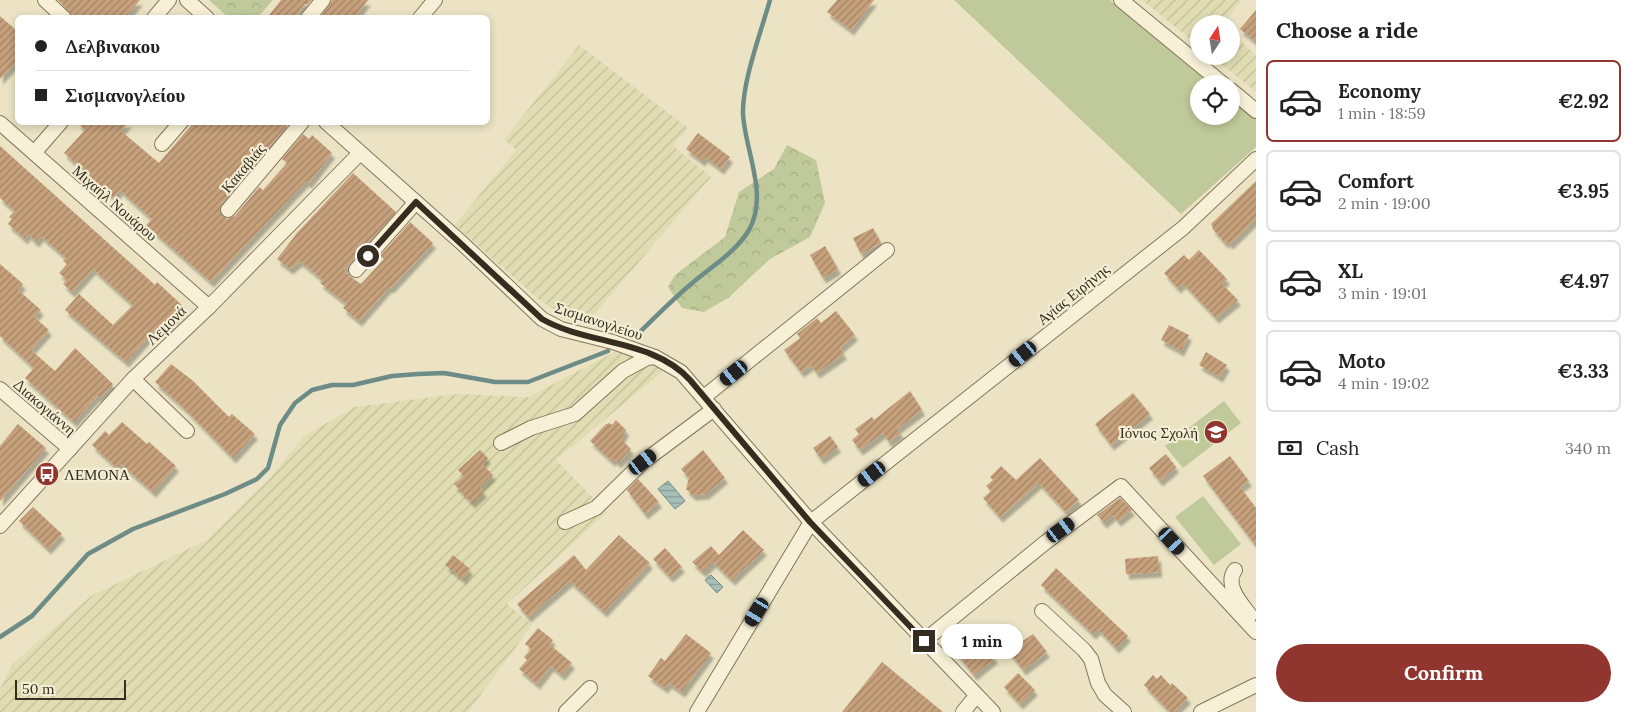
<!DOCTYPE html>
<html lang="en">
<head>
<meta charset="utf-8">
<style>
  body { margin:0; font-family:Lora,serif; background:#f2f2f2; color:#222; height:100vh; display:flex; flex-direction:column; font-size:19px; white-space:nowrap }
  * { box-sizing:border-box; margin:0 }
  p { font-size:16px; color:#767676 }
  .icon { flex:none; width:28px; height:28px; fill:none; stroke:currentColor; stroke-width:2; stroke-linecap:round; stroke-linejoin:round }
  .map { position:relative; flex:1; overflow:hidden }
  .panel { display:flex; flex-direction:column; background:#fff; width:375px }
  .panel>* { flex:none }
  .guide { position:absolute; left:15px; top:15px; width:475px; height:110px; border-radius:8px; box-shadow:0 2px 8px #0003; display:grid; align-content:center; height:110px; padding:0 20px; background:#fff }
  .needle { width:32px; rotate:12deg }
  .controls { position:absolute; left:1190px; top:15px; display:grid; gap:10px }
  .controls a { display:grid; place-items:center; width:50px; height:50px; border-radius:50%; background:#fff; box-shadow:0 2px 8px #0003; font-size:25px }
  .scale { position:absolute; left:15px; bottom:12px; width:111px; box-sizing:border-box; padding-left:5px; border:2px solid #362c1f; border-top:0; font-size:14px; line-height:18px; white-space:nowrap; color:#362c1f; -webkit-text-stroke:4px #f3edd3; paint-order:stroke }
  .end { position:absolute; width:22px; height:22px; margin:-11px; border:6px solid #362c1f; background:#fff; box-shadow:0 0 0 2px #fff }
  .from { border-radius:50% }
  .bubble { position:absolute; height:35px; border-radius:18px; background:#fff; box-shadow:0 2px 8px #0003; font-size:16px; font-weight:700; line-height:35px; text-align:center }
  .car { position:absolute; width:15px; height:30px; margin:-15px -8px; border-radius:6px; box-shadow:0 0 4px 1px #0007; background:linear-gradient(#222 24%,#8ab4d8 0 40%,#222 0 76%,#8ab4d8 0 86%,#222 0) }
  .guide b { display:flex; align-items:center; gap:18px; height:48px; font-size:19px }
  .guide b+b { border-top:1px solid #e0e0e0 }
  .guide i { width:12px; height:12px; background:#222 }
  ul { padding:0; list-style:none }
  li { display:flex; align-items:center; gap:15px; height:82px; margin:0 10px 8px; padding:0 10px; border:2px solid #e0e0e0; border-radius:8px }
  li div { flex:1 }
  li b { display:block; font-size:19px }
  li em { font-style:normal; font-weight:700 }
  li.current { border-color:#90362f }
  li>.icon { width:45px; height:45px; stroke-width:1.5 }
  h2 { padding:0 20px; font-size:22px; line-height:60px }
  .pay { display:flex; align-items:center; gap:12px; height:55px; padding:0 20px; font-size:19px }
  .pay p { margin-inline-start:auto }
  .primary-button { display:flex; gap:10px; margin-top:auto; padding:10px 20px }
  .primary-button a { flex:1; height:58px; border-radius:30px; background:#90362f; color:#fff; font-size:20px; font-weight:700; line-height:58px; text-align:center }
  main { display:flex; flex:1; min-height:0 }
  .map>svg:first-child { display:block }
  .farmland { fill:url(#farmland-furrows) }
  .grass { fill:#bfc999 }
  .forest { fill:url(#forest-crowns) }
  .water { fill:url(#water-rules); stroke:#6d8c87 }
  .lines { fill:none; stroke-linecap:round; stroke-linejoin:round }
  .stream { stroke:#6d8c87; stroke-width:4.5 }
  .building { fill:url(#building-hatch); filter:url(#shadow) }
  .minor-casing { stroke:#85755c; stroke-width:16 }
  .minor { stroke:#f7f0d7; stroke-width:14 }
  .route { stroke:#362c1f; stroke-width:6 }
  .labels { text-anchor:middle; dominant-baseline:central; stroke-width:4.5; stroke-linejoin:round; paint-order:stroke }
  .street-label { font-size:15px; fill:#362c1f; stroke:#f3edd3 }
  .poi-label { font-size:15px; fill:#362c1f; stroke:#f3edd3; text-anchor:end }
</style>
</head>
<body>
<main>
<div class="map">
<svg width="1256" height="712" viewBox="0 0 1256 712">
  <defs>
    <pattern id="farmland-furrows" width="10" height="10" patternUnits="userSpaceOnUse" patternTransform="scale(1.25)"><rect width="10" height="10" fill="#e1ddb2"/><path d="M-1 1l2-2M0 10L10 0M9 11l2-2" fill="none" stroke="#c2be99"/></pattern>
    <pattern id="forest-crowns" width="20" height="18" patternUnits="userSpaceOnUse" patternTransform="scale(1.25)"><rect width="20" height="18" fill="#bfc999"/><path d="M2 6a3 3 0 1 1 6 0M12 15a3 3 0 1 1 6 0" fill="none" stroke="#a5ad83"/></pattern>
    <pattern id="water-rules" width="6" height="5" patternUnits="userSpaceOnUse" patternTransform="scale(1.25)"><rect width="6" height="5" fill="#a6bfb9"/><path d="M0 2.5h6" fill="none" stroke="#889b96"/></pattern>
    <pattern id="building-hatch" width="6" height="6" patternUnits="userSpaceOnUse" patternTransform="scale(1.25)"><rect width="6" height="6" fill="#c7a17c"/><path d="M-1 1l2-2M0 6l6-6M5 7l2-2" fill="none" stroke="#a28365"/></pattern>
    <filter id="shadow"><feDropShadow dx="3" dy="5.5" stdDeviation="1" flood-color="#0004"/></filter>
  </defs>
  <rect width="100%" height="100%" fill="#ebe3c4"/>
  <!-- farmland -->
  <g class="farmland">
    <path d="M1142,0H1242L1223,24H1199V46Z"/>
    <path d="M1231,33L1256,55V92L1211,56H1231Z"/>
    <path d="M579,45L688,128L673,146L711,177L588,322L574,319L555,311L537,298L455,225L516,150L504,140Z"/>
    <path d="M616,351L667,368L556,460L607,512L507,604L532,625L468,712H0V689L12,664L91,596L207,540L268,480L303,437L354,407L457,394L529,397Z"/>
  </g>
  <!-- grass -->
  <g class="grass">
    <path d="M954,0H1110L1213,84H1199V116H1231V98L1256,118V147L1181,214Z"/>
    <path d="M1224,401L1241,423L1183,468L1165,446Z"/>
    <path d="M1203,496L1241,544L1214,565L1175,517Z"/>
  </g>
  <!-- forest -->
  <g class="forest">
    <path d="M209,0H273L258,17L229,18Z"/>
    <path d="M787,145L816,160L825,203L810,237L770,259L728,298L704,312L682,308L668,287L675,275L725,237L739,192L774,169Z"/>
  </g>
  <!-- water -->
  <g class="water">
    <path d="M668,481L685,501L675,509L658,489Z"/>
    <path d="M711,575L723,587L717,593L705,580Z"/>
  </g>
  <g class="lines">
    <!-- stream -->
    <g class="stream">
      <path d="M636,336C654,318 672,300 691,284C712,266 735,253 749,230C769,195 745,151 743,114C742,82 761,32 770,0"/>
      <path d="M0,637L32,616L88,554L133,529L225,494L257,479L268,468L280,425L295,403L312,390L332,385H353L392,376L418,374L444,373L495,382H528L608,351"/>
    </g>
  </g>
  <!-- building -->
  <g class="building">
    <path d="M58,0H140L125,18H72L70,12Z"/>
    <path d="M281,0H312L307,5L305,4L294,18H267Z"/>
    <path d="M332,0H368L354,18H323L321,16Z"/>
    <path d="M837,0H874L851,30L827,12Z"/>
    <path d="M1256,10V42L1240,29Z"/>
    <path d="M0,16L18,32V60L0,79Z"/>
    <path d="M77,122H129L121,131L159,163L194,122H290L221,204L220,213L227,219L235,216L259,187L263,190L287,163L282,159L303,134L309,139L312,135L332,153L309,183L306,181L211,282L146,225L152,219L120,190L114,198L64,153L85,130Z"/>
    <path d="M698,133L730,157L721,169L705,157L702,161L686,149Z"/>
    <path d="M0,146L155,285L157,282L185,308L162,332L157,327L126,362L65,310L79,294L113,325L133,305L93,269L72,292L63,284L67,280L59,273L67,264L63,261L66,258L41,236L36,242L28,234L25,239L8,224L12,219L9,217L15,211L0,198Z"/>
    <path d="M353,173L396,212L344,270L351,277L361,284L384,259L380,256L410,222L433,243L391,288L389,287L359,321L343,308L347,304L320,283L323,280L300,261L290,269L277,259L297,233Z"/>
    <path d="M1256,181V219L1230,244L1227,241L1225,243L1212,228L1213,227L1211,224Z"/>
    <path d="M873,228L881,243L861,254L853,238Z"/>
    <path d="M825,246L838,269L823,278L810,255Z"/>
    <path d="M1199,250L1227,279L1222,284L1238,300L1216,318L1183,283L1178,288L1164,273L1184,255L1189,260Z"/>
    <path d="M0,264L23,284L18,290L41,310L34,317L49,330L31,350L55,371L75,348L113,384L100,398L97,396L74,422L25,378L34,368L0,336Z"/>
    <path d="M836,311L855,335L840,348L844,354L817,373L811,365L801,372L784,350L800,338L797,334L817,318L821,323Z"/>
    <path d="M1169,325L1189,335L1181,351L1161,340Z"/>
    <path d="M1206,352L1227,365L1220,377L1199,365Z"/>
    <path d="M171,364L192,380L229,417L232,414L255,434L233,458L184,408L155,382Z"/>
    <path d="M910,391L922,410L897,429L901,433L889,442L883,433L860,450L852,440L859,434L855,429L872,417L874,420Z"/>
    <path d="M1133,393L1150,414L1111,445L1095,424Z"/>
    <path d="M616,420L626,430L621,439L631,449L618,463L614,459L612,461L590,441L605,425L609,423L612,425Z"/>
    <path d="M122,422L147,444L149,442L176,466L153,492L121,464L117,468L92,445L105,431L109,435Z"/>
    <path d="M18,424L46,448L0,501V446Z"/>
    <path d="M830,436L838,447L821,459L813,448Z"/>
    <path d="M480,450L488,458L482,464L493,475L480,487L484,492L472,503L454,484L464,476L458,470Z"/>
    <path d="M703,450L725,478L706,494L693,495L686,489L689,478L681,469Z"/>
    <path d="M1166,454L1176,467L1160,481L1149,468Z"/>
    <path d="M1230,456L1249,481L1240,487L1256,508V546L1203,476Z"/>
    <path d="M1040,458L1079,500L1066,512L1039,483L1000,517L983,498L991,491L986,486L993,480L990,477L1001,466L1016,480Z"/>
    <path d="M638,479L659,502L645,514L627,490Z"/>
    <path d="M1120,498L1132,510L1118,521L1113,515L1104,523L1097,515Z"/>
    <path d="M33,507L62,534L48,549L19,521Z"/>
    <path d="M743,530L764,550L732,580L713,562L703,572L692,562L711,546L719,555Z"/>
    <path d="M619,535L650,563L604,612L570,581L528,617L517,604L574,555L586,570Z"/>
    <path d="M665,548L682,567L670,577L653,559Z"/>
    <path d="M453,555L470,569L463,579L445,565Z"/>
    <path d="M1158,556L1159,572L1126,574L1125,559Z"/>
    <path d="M1056,568L1128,636L1116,648L1098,629L1093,634L1041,585Z"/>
    <path d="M538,628L553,640L549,644L572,663L562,675L551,666L537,684L519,669L527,660L524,657L531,649L525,644Z"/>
    <path d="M954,629L960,637L971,629L995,658L974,675L944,638Z"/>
    <path d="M686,634L711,653L682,692L669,683L665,688L648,676L661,658L665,661Z"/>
    <path d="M1033,634L1047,652L1023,670L1008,651Z"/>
    <path d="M882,662L943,712H842Z"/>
    <path d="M1018,673L1035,690L1020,704L1004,687Z"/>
    <path d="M1153,675L1157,679L1161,675L1170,685L1172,683L1188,698L1174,712H1170L1144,685Z"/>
  </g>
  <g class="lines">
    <!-- minor casing -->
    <g class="minor-casing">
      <g id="minor">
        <path d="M45,0L64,18"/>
        <path d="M187,0L207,18"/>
        <path d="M1121,0L1223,84"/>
        <path d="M154,18L169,0"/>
        <path d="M308,18L323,0"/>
        <path d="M420,18L435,0"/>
        <path d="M1231,90L1256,111"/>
        <path d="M326,122L463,244L542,319L561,329L613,342L655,357L681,372L811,522L993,712"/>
        <path d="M0,123L209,307"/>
        <path d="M162,144L181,122"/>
        <path d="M34,153L61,122"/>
        <path d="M228,210L302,122"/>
        <path d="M356,270L416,202"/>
        <path d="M133,379L187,431"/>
        <path d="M0,389L70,449"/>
        <path d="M704,397L887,250"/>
        <path d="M501,443L531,428L575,414L623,371L647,358L655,357"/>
        <path d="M565,522L596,508L643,462L714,409"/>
        <path d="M0,526L133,379L209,307L360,153"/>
        <path d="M1235,570C1224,585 1241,603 1250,615"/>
        <path d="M1042,611L1084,650L1091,659L1098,683L1105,695L1124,712"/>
        <path d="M924,641L1046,542L1121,486L1256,632"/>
        <path d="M566,712L590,688"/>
        <path d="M697,712L811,522L1183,228L1256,159"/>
        <path d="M963,712L976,696"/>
        <path d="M1201,712L1256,685"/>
      </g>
    </g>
    <!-- minor -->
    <use href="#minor" class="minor"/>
  </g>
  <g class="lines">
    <!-- route -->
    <path class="route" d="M368,256L416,202L542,319C587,345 653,339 690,380L810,522L924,641"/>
  </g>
  <!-- icons -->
  <defs>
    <g id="school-disc" transform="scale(1.25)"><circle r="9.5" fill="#90362f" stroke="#f3edd3"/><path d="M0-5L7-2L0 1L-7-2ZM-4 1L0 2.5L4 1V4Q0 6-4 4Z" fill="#fff"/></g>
    <g id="bus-disc" transform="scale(1.25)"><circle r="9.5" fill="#90362f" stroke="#f3edd3"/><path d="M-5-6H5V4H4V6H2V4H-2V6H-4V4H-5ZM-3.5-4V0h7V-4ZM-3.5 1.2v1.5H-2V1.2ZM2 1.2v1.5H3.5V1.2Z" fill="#fff"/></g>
  </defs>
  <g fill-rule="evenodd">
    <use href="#school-disc" x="1216" y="432"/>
    <use href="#bus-disc" x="47" y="474"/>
  </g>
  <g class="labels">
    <!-- street labels -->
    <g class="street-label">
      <text transform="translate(243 168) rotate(-50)">Κακαβιάς</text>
      <text transform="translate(115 203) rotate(41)">Μιχαήλ Νουάρου</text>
      <text transform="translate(1073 294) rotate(-39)">Αγίας Ειρήνης</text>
      <text transform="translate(599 321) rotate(18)">Σισμανογλείου</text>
      <text transform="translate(166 325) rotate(-44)">Λεμονά</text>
      <text transform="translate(45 407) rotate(41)">Διακογιάννη</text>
    </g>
    <!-- poi labels -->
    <g class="poi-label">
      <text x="1198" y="432">Ιόνιος Σχολή</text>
      <text x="64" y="474" text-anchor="start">ΛΕΜΟΝΑ</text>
    </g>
  </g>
</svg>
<div class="controls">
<a><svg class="needle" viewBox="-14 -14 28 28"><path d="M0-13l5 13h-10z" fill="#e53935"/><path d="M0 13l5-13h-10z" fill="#767676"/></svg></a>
<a><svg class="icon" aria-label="locate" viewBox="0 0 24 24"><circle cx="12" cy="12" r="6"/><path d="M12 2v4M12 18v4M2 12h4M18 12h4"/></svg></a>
</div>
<div class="scale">50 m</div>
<i class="end from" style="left:368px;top:256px"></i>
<i class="end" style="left:924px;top:641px"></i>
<div class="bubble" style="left:941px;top:624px;width:82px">1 min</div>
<i class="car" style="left:1023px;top:354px;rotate:231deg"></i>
<i class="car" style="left:734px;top:373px;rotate:231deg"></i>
<i class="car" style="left:643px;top:462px;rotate:52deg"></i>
<i class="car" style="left:872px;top:474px;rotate:232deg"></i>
<i class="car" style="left:1061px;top:530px;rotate:54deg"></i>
<i class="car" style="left:1172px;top:541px;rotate:138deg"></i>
<i class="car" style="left:757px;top:612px;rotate:211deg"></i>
<div class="guide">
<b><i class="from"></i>Δελβινακου</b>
<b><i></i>Σισμανογλείου</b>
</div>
</div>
<section class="panel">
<h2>Choose a ride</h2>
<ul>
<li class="current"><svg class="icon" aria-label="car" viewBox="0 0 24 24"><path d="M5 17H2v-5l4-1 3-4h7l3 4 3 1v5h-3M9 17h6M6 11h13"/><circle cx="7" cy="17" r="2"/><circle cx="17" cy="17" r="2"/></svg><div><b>Economy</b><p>1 min · 18:59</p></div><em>€2.92</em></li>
<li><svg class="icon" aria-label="car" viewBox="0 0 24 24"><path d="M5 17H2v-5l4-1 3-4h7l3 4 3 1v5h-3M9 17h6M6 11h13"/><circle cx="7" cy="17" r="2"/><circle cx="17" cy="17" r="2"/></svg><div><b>Comfort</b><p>2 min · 19:00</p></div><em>€3.95</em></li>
<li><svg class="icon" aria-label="car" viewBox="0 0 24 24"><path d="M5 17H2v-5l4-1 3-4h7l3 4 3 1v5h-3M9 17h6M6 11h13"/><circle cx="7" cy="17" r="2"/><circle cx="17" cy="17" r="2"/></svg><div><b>XL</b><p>3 min · 19:01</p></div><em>€4.97</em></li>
<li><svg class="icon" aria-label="car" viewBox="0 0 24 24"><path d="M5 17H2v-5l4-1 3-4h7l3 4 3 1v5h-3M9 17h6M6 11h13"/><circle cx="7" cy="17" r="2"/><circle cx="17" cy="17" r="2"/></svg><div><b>Moto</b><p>4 min · 19:02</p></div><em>€3.33</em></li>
</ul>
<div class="pay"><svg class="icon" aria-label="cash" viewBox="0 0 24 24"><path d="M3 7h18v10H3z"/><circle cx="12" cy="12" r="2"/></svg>Cash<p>340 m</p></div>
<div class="primary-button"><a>Confirm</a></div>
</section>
</main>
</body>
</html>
